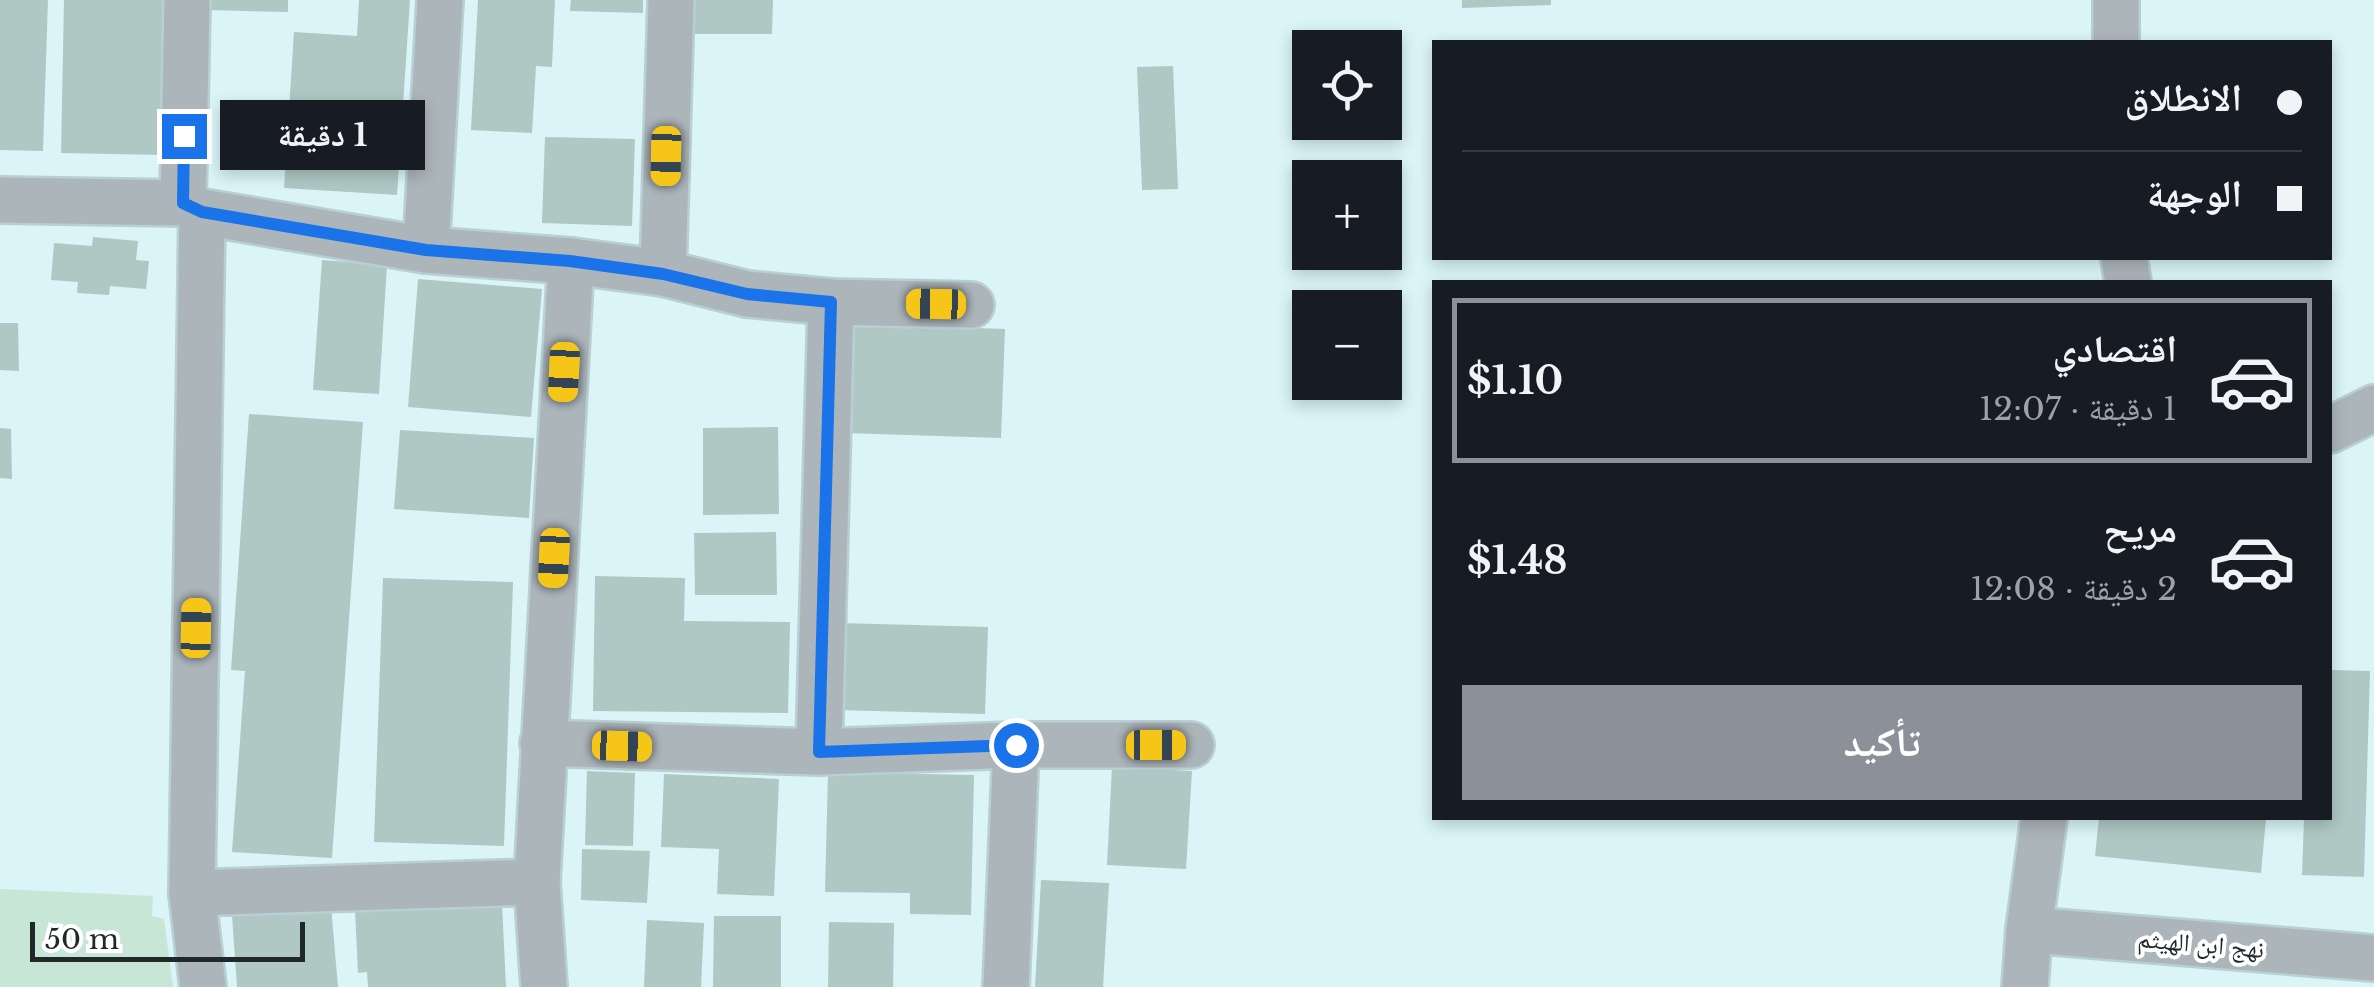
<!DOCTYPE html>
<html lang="ar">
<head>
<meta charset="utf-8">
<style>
  body { margin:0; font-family:"Libre Baskerville","Noto Naskh Arabic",serif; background:#20242c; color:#f1f3f6; direction:rtl; height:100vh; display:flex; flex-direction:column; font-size:38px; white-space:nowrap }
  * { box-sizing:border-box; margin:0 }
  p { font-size:32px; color:#9ea1a6 }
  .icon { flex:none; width:55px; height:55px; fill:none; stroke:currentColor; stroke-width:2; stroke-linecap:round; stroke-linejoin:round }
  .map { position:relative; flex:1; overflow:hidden; direction:ltr }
  .details { position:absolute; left:1432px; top:280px; width:900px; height:540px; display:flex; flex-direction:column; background:#171b24; border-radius:0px; box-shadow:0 5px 15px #0003; direction:rtl }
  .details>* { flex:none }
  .hud { position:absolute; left:1432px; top:40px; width:900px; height:220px; border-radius:0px; box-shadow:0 5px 15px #0003; direction:rtl; display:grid; align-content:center; height:220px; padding:0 30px; background:#171b24 }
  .buttons { position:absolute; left:1292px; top:30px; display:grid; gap:20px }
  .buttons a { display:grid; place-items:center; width:110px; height:110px; border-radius:0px; background:#171b24; box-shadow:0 5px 15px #0003; font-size:50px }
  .scale { position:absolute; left:30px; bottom:25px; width:275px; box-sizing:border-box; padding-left:10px; border:5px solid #1f292a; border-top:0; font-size:28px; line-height:35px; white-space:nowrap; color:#1f292a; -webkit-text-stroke:8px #fff; paint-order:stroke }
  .end { position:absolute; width:45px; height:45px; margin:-22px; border:12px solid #1a73e8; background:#fff; box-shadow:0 0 0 5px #fff }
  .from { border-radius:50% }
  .bubble { position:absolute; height:70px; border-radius:0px; background:#171b24; box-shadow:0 5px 15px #0003; font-size:32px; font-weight:800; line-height:70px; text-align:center; direction:rtl }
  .car { position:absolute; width:30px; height:60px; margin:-30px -15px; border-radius:12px; box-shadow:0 0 8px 2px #0007; background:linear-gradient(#f5c518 24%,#345 0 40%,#f5c518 0 76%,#345 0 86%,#f5c518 0) }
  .hud b { display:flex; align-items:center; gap:35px; height:95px; font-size:38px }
  .hud b+b { border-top:2px solid #363941 }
  .hud i { width:25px; height:25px; background:#f1f3f6 }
  ul { padding:18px 0 0; list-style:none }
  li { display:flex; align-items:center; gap:30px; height:165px; margin:0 20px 15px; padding:0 10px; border:5px solid transparent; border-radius:0px }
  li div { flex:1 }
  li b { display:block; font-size:38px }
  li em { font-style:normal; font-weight:800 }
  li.current { border-color:#8c9099 }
  li>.icon { width:90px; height:90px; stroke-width:1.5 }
  .button { display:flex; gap:20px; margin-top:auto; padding:20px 30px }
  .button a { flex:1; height:115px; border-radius:0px; background:#8c9099; color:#fff; font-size:40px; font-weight:800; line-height:115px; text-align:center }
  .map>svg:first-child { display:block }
  .green { fill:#c7e6d5 }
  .building { fill:#afc8c4 }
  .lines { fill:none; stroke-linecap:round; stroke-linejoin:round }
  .minor-casing { stroke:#b8cfd3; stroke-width:50 }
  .minor { stroke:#acb5ba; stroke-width:45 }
  .route { stroke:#1a73e8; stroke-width:12 }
  .labels { text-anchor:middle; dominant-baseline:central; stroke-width:8; stroke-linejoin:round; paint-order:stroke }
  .street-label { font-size:25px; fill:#1f292a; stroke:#fff }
</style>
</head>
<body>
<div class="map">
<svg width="2374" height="987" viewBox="0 0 2374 987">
  <rect width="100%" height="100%" fill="#daf4f8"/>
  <!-- green -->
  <path class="green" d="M0,889L153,896L152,916L164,919L173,987H0Z"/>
  <!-- building -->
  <g class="building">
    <path d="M0,0H48L43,151L0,150Z"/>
    <path d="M64,0H166L163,155L61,153Z"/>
    <path d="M207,0H288V12L207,10Z"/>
    <path d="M359,0H410L397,195L284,188L294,32L357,36Z"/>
    <path d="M478,0H555L552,67L536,66L532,133L471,130Z"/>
    <path d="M571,0H643V13L570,11Z"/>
    <path d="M687,0H773L772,34H687Z"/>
    <path d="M1462,0H1551V5L1462,8Z"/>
    <path d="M1173,66L1178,189L1142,190L1137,67Z"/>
    <path d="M545,137L635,139L632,226L542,223Z"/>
    <path d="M93,237L138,241L136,260L149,261L146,289L110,286L109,295L77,293L78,282L51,280L54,243L92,246Z"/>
    <path d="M322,260L387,265L379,394L313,390Z"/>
    <path d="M418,279L542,289L531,417L408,407Z"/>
    <path d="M0,323H18L19,371L0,370Z"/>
    <path d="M848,324L1005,329L1001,438L845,433Z"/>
    <path d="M249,414L363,422L332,858L232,852L245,671L231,670Z"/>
    <path d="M778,427L779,514L703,515V428Z"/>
    <path d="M0,428L11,429L12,479L0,478Z"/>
    <path d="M400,430L534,438L529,518L394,509Z"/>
    <path d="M776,532L777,595H695L694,533Z"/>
    <path d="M595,576L685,578L684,621L790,622L788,713L593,711Z"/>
    <path d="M383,578L513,582L504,846L374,842Z"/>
    <path d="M840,623L988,627L985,714L837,710Z"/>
    <path d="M2330,670L2370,671L2364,877L2302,875L2304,818H2330Z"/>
    <path d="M1112,767L1192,771L1186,869L1107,865Z"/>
    <path d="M587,771L635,773L633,846L585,845Z"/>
    <path d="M828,772L974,775L971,915L910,914V893L825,892Z"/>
    <path d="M664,774L779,779L774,896L717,894L719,849L661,847Z"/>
    <path d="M2099,818H2266L2261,873L2095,856Z"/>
    <path d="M582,849L650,851L647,903L581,900Z"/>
    <path d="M1041,880L1109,883L1103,987H1035Z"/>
    <path d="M502,903L506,987H368L367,972L358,973L355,910Z"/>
    <path d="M331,906L338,987H237L232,915Z"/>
    <path d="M714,916H781V987H713Z"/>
    <path d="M647,920L704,923L701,987H644Z"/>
    <path d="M829,922L894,923L893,987H828Z"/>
  </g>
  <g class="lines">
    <!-- minor casing -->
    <g class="minor-casing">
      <g id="minor">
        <path d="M2116,0V42"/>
        <path d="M0,200L183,203L202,212L426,250L571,261L537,882L544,987"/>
        <path d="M183,203L187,0"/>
        <path d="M202,212L192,893L203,987"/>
        <path d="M426,250L440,0"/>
        <path d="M2124,258L2128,282"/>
        <path d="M571,261L663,273L747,294L831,302L971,305"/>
        <path d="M663,273L671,0"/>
        <path d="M2330,430L2374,408"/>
        <path d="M543,743L819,752L1016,745H1191"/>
        <path d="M819,752L831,302"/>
        <path d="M192,893L537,882"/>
        <path d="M2029,930L2374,958"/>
        <path d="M1006,987L1016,745"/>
        <path d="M2025,987L2029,930L2044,818"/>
      </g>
    </g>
    <!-- minor -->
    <use href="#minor" class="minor"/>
  </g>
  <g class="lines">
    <!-- route -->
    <path class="route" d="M184,136L183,203L202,212L426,250L570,261L663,274L747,294L831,302L819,752L1016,745"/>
  </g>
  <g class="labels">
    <!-- street labels -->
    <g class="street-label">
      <text transform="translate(2201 944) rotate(5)">نهج ابن الهيثم</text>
    </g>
  </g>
</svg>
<div class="buttons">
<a><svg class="icon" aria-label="locate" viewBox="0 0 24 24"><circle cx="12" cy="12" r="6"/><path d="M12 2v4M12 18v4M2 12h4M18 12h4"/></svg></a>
<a>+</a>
<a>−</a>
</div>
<div class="scale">50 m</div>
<i class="end from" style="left:1016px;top:745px"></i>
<i class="end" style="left:184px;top:136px"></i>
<div class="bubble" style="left:220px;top:100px;width:205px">1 دقيقة</div>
<i class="car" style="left:666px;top:156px;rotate:181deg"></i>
<i class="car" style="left:936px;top:304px;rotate:271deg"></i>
<i class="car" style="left:564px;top:372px;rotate:183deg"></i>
<i class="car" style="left:554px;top:558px;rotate:183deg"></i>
<i class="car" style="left:196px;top:628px;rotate:1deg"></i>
<i class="car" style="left:1156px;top:745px;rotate:90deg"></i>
<i class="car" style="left:622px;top:746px;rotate:92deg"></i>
<div class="hud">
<b><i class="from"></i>الانطلاق</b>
<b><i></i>الوجهة</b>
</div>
<section class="details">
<ul>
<li class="current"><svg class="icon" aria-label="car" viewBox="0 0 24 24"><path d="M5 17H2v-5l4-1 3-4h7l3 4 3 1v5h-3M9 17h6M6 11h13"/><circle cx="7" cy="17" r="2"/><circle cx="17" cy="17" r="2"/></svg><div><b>اقتصادي</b><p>1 دقيقة · 12:07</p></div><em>$1.10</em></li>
<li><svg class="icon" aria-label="car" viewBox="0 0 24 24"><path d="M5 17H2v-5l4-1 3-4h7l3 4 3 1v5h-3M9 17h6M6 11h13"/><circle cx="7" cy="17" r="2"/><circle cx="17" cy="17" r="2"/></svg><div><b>مريح</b><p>2 دقيقة · 12:08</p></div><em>$1.48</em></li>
</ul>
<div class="button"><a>تأكيد</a></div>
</section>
</div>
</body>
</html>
